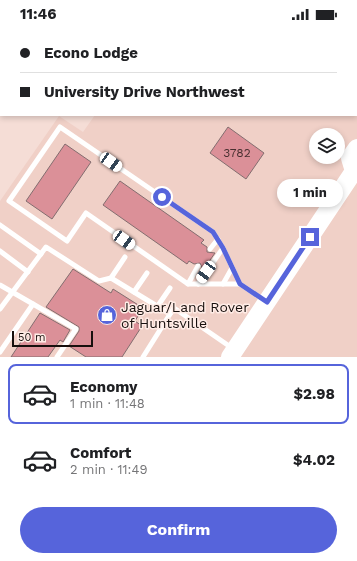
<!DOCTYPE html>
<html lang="en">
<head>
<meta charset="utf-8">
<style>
  body { margin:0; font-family:"Work Sans",sans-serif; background:#f6f6f6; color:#202124; height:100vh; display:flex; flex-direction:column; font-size:15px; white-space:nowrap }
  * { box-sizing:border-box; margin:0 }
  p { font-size:13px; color:#757577 }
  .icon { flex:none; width:22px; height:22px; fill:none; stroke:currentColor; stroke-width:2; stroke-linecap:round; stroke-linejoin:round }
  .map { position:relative; height:329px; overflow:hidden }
  .drawer { display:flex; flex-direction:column; background:#fff; flex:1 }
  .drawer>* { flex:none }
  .banner { position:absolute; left:0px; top:0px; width:357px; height:88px; box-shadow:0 2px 6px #0003; display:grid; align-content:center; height:88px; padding:0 20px; background:#fff }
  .tools { position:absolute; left:309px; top:100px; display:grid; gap:8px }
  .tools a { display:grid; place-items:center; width:36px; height:36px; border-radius:50%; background:#fff; box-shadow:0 2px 6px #0003; font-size:20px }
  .scale { position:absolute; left:12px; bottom:10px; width:81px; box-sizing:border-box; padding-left:4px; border:2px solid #170f0d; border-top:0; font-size:11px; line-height:14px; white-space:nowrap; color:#170f0d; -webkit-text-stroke:3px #ffece6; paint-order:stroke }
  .end { position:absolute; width:18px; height:18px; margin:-9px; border:5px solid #5664db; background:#fff; box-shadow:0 0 0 2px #fff }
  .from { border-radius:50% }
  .bubble { position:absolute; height:28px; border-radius:14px; background:#fff; box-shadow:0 2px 6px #0003; font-size:13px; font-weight:700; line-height:28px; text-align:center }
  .car { position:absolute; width:12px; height:24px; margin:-12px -6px; border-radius:5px; box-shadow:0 0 3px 1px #0007; background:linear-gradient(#fff 24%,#345 0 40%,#fff 0 76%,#345 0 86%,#fff 0) }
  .banner b { display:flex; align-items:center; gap:14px; height:38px; font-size:15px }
  .banner b+b { border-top:1px solid #e0e0e0 }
  .banner i { width:10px; height:10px; background:#202124 }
  ul { padding:7px 0 0; list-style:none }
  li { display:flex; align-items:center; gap:12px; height:60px; margin:0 8px 6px; padding:0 12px; border:2px solid transparent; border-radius:8px }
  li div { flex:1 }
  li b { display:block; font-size:15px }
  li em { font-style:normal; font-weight:700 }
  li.active { border-color:#5664db }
  li>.icon { width:36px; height:36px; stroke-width:1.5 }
  .cta { display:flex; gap:8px; margin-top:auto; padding:8px 20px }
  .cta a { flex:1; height:46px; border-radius:24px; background:#5664db; color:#fff; font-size:16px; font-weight:700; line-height:46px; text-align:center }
  .status { display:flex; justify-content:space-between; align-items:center; height:28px; padding:0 20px; background:#fff; direction:ltr }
  .status svg { height:11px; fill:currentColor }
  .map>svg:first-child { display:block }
  .built { fill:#f0d0c7; fill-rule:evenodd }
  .building { fill:#db9098; stroke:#836d6f }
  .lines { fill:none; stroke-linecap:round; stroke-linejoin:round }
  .lane { stroke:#fff; stroke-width:5 }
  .highway { stroke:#fff; stroke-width:18 }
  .route { stroke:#5664db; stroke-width:5 }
  .labels { text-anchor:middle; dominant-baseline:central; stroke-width:3; stroke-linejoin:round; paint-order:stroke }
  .number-label { font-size:12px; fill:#482f30 }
  .poi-label { font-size:14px; fill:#170f0d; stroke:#ffece6; text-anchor:start }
</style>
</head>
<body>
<div class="status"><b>11:46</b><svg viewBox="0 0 49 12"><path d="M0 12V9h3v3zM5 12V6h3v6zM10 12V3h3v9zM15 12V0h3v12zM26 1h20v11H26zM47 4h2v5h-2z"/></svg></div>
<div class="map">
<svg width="357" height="329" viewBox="0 0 357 329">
  <rect width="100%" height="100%" fill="#f5ddd6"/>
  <!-- built -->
  <path class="built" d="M154,0H357V329H0V173L59,88L83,104L95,87H356V1ZM316,107H338V129H316Z"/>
  <!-- building -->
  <g class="building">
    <path d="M228,99L264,125L246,151L210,125Z"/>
    <path d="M65,116L91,134L52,191L26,173Z"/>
    <path d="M120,153L204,212L201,215L207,219V224L215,225L203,242L200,235L194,236L189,233L187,236L103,177Z"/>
    <path d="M73,241L111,265L113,261L143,280L135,293L142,298L122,329H86L69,318L79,303V299L46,279Z"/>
    <path d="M40,285L70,302L63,314L60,312L48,329H11Z"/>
  </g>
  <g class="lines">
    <!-- lane -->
    <g class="lane">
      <path d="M281,0L282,1"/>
      <path d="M356,0L357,1"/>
      <path d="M356,41L357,40"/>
      <path d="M60,99L213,204L223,220L240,256H188L86,185L67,213L9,173Z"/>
      <path d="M0,197L41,226"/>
      <path d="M210,221L218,211"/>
      <path d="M0,223L28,244"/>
      <path d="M111,250L125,229"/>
      <path d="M188,256L198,238"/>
      <path d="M198,256L223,220"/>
      <path d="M223,256L232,240"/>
      <path d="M240,256L264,272"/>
      <path d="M0,257L33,276L0,324"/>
      <path d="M134,264L147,245"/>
      <path d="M33,276L76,301L57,329"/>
      <path d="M157,279L170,260"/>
      <path d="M0,281L46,219L99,253L111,250L170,286L174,280L232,320"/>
      <path d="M143,329L170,286"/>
    </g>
    <!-- highway -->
    <path class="highway" d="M230,329L354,143L350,130L357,120"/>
  </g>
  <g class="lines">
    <!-- route -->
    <path class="route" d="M162,169L213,204L223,220L240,256L267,274L310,209"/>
  </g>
  <!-- icons -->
  <defs>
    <g id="shop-disc" transform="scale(1)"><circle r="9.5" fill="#5664db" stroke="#ffece6"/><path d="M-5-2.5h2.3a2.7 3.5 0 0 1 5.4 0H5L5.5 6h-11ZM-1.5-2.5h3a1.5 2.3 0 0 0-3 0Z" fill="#fff"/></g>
  </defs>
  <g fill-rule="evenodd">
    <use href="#shop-disc" x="107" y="287"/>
  </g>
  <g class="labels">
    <!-- number labels -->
    <g class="number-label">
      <text x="237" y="125">3782</text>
    </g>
    <!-- poi labels -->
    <g class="poi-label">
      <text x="121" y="279">Jaguar/Land Rover<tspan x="121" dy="16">of Huntsville</tspan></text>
    </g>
  </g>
</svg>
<div class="tools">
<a><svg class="icon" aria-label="layers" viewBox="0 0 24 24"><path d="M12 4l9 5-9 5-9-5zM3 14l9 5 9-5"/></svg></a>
</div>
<div class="scale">50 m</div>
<i class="end from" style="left:162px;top:169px"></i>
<i class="end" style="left:310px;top:209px"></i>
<div class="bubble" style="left:277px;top:151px;width:66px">1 min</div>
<i class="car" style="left:111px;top:134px;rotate:125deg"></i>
<i class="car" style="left:124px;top:212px;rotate:125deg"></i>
<i class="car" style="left:206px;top:244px;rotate:216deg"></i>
<div class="banner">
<b><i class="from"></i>Econo Lodge</b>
<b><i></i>University Drive Northwest</b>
</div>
</div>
<section class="drawer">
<ul>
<li class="active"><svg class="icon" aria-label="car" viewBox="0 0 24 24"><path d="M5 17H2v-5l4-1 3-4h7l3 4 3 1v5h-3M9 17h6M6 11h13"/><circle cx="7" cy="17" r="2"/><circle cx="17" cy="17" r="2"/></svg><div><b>Economy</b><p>1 min · 11:48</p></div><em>$2.98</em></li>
<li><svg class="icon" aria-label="car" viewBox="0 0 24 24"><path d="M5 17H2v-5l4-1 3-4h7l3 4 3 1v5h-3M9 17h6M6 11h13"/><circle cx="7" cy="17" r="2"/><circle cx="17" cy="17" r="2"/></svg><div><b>Comfort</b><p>2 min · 11:49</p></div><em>$4.02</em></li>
</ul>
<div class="cta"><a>Confirm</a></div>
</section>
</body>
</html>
